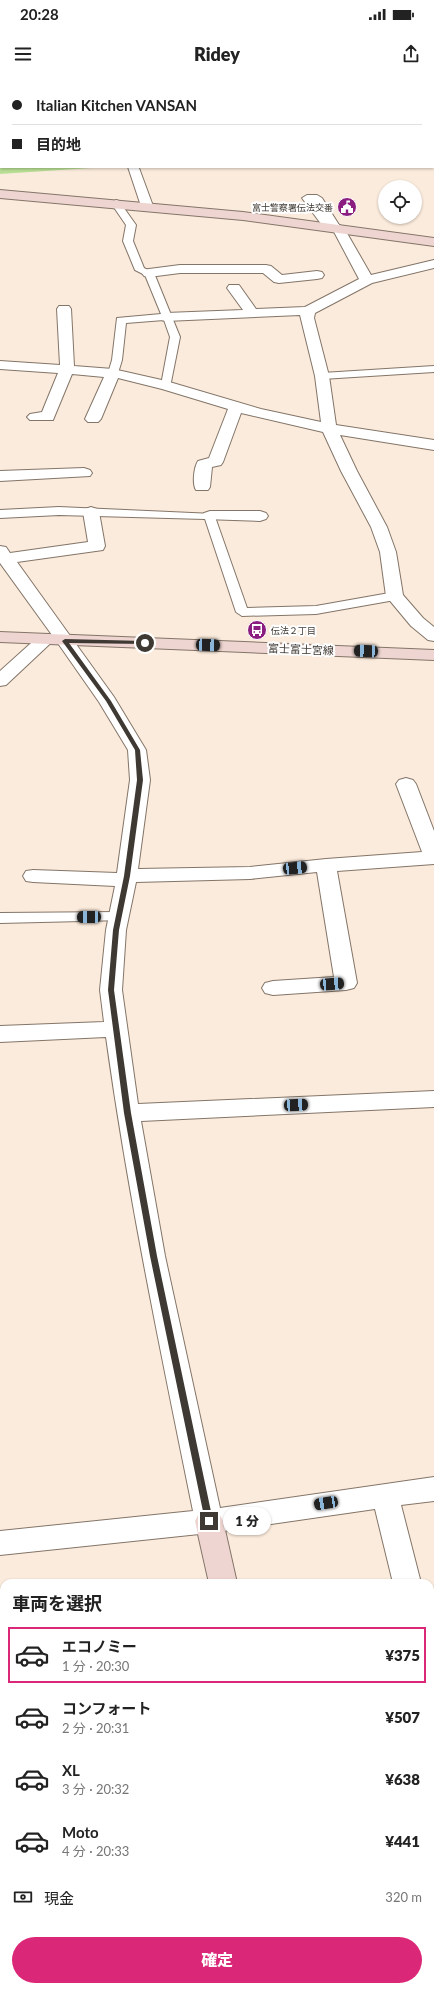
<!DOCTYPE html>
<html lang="ja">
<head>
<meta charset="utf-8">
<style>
  body { margin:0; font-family:Lato,"Noto Sans JP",sans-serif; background:#f6f6f6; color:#222; height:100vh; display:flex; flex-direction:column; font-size:15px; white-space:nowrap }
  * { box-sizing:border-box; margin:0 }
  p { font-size:13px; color:#767676 }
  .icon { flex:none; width:22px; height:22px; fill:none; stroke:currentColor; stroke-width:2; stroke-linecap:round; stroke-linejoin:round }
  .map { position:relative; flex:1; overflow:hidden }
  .side { position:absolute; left:0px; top:1499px; width:434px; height:412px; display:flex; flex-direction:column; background:#fff; border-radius:12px 12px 0 0; box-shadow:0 1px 3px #0004 }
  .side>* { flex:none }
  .banner { position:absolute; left:0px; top:0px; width:434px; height:88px; box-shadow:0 1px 3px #0004; display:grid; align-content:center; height:88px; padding:0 12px; background:#fff }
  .fabs { position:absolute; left:378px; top:100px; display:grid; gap:8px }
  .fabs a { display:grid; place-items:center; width:44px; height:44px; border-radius:50%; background:#fff; box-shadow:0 1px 3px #0004; font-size:20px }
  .end { position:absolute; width:18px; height:18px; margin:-9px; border:5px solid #3f3933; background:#fff; box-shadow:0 0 0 2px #fff }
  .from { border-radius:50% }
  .bubble { position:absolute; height:28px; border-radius:14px; background:#fff; box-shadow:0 1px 3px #0004; font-size:13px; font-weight:800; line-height:28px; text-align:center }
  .car { position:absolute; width:12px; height:24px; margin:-12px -6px; border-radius:5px; box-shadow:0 0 3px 1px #0007; background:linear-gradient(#222 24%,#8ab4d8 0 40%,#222 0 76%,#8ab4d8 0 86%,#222 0) }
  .banner b { display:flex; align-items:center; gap:14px; height:38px; font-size:15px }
  .banner b+b { border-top:1px solid #e0e0e0 }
  .banner i { width:10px; height:10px; background:#222 }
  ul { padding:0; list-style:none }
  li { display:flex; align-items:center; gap:12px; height:56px; margin:0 8px 6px; padding:0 4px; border:2px solid transparent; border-radius:0px }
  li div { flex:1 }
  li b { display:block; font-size:15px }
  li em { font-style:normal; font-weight:800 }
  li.selected { border-color:#db2777 }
  li>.icon { width:36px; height:36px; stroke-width:1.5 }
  h2 { padding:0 12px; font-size:18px; line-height:48px }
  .pay { display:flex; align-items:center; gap:10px; height:44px; padding:0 12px; font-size:15px }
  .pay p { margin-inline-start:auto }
  .primary-button { display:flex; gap:8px; margin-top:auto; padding:8px 12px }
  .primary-button a { flex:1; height:46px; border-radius:24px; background:#db2777; color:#fff; font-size:16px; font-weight:800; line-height:46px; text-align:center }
  .status { display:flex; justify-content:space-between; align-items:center; height:28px; padding:0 20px; background:#fff; direction:ltr }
  .status svg { height:11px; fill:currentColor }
  header { display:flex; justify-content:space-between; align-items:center; height:52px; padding:0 12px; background:#fff; font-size:18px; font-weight:800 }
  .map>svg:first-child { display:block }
  .green { fill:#b9df95 }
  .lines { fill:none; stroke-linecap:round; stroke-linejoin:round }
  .lane-casing { stroke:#837568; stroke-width:2 }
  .street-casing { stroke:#837568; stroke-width:2 }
  .secondary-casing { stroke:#837568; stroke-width:2 }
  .lane { fill:#fff; fill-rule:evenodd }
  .street { fill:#fff; fill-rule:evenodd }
  .secondary { fill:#eed5d1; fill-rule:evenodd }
  .route { fill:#3f3933 }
  .labels { text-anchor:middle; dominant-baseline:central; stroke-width:4; stroke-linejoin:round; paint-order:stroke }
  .far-poi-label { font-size:9px; fill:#3f3933; stroke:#fff; text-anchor:end }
  .street-label { font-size:11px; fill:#3f3933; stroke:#fff }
</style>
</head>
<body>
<div class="status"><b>20:28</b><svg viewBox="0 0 49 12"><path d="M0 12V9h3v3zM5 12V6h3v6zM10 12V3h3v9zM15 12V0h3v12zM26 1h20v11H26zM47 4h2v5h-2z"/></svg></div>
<header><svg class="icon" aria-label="menu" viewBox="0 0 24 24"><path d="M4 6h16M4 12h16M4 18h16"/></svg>Ridey<svg class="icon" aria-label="share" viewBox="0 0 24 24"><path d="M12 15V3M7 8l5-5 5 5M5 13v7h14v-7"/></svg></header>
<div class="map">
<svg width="434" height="1911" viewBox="0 0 434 1911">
  <rect width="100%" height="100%" fill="#fbebdc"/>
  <!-- green -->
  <path class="green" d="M0,42L1,87H107L0,94Z"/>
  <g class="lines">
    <!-- lane casing -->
    <g class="lane-casing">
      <g id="lane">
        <path d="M317,115L322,118L341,148L339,150H333L331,147L324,148L302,118L307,115Z"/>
        <path d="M116,120L119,121L136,145L133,161L144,188L154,193L180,257L170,307H162L161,305L170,257L164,240L126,243L122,280L118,293L113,296L108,293L112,280L117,238L161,234L145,195L135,190L123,161L126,145L111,123Z"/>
        <path d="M434,286V292L322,299L317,296L322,293Z"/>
        <path d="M59,427L214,434L247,528L316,526L395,512L401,516L395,520L316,534L242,536L236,532L205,439L59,435L0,438V430Z"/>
        <path d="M119,832L124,834L127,837L124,840L0,843V833Z"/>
      </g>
    </g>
    <!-- street casing -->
    <g class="street-casing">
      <g id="street">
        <path d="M155,0H167L168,1H156Z"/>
        <path d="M284,0H314L283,1Z"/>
        <rect x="0" y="13" width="1" height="6"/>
        <path d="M128,87L139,88L153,126L151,129H143L141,126Z"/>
        <path d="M338,144L344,148L371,195L434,180V188L372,203L315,233L314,238L329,296L336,345L434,360V370L340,355L357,391L387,447L396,472L403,515L423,538L434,547V561L428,560L411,546L386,516L380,472L371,447L341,391L323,352L241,333L223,382L221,385L212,387L210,407L208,410H196C192,404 194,387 198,381L209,378L228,329L162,309L118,298L101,339L98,342H88L85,339L104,297L72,294L53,340H30L27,337L30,334L42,332L58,293L0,289V281L60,285L57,229L59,226H69L71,229L74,286L113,289L166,301L261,329L321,342L315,296L300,235L166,241L161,240L159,237L161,234L166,233L243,230L227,208L229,205H239L256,229L305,227L359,199L332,148Z"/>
        <path d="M180,185H266L271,186L282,195L317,191L322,192L324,195L322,198L317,199L279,203L274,202L263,193H180L149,197L144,196L142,193L144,190L149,189Z"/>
        <path d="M84,388L90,390L92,393L90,396L0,401V391Z"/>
        <path d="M91,427L97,429L99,432L105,466L103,470L17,482L114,617L146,670L150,700L138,789L250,787L326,779L422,772L396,704L399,700L406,698L413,700L416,704L434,751V784L337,791L357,903L354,908L346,910L273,915L265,913L262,908L265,903L273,901L334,897L317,792L250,799L136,802L126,850L122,910L138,1024L434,1011V1027L141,1041L165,1176L220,1428L434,1397V1421L401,1425L421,1503H393L375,1429L209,1453L0,1475V1451L193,1431C161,1273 128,1116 106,957L0,962V946L104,942L100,910L106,850L115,806L33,802L26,801L23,796L26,791L33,790L117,793L130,700L128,670L99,622L55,559L6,605L0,606V591L40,555L46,554L52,555L0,483V466L6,467L10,473L88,462L83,432L85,429Z"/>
        <path d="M210,431H260L266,433L268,436L266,439L260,441L204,439L202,436L204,433Z"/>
        <path d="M430,1585L434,1586V1628L430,1626Z"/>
      </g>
    </g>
    <!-- secondary casing -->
    <g class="secondary-casing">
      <g id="secondary">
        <rect x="415" y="0" width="12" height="1"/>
        <path d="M433,32L434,33V41L433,40Z"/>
        <path d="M0,110L243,132L434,158V166L243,140L0,118Z"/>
        <path d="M0,552L434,570V580L0,562Z"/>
        <path d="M209,1429L219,1433L223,1441L237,1503H209L195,1441L199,1433Z"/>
        <path d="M293,1907H325L326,1911H294Z"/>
      </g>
    </g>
    <!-- lane -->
    <use href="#lane" class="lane"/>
    <!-- street -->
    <use href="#street" class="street"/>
    <!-- secondary -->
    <use href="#secondary" class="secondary"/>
  </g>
  <!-- route -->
  <path class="route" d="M65,559L145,561L148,563L145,564L69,563L111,621L140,670L143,700L130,796L119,850L114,910L131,1033L157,1176L213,1441L209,1445L205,1441L150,1176L124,1033L108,910L113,850L124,796L137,700L135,670L106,621L62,561Z"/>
  <!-- icons -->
  <defs>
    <g id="civic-disc" transform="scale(1)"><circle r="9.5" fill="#8b1d81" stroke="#fff"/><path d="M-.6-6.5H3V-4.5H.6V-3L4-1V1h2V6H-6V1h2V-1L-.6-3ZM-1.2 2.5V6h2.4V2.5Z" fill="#fff"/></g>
    <g id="bus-disc" transform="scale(1)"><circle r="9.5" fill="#8b1d81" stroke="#fff"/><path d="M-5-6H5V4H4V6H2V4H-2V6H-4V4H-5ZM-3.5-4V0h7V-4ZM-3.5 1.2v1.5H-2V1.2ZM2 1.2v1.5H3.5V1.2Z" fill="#fff"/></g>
  </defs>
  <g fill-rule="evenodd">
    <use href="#civic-disc" x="347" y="127"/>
    <use href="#bus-disc" x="257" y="550"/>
  </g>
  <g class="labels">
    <!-- far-poi labels -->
    <g class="far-poi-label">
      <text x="333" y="127">富士警察署伝法交番</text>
      <text x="271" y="550" text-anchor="start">伝法２丁目</text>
    </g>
    <!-- street labels -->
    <g class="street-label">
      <text transform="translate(301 569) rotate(2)">富士富士宮線</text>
    </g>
  </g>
</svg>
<div class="fabs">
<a><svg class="icon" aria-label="locate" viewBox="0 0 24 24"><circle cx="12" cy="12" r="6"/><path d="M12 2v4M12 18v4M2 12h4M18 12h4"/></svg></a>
</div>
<i class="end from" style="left:145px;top:563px"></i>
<i class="end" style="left:209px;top:1441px"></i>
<div class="bubble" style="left:223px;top:1427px;width:48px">1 分</div>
<i class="car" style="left:208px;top:565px;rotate:92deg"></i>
<i class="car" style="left:366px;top:571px;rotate:272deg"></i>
<i class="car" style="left:295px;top:788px;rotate:84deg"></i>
<i class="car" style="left:89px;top:837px;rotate:269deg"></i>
<i class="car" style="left:332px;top:904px;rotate:86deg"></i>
<i class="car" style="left:296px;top:1025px;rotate:87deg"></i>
<i class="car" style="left:326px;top:1423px;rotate:261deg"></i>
<div class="banner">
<b><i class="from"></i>Italian Kitchen VANSAN</b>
<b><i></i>目的地</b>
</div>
<section class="side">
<h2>車両を選択</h2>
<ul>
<li class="selected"><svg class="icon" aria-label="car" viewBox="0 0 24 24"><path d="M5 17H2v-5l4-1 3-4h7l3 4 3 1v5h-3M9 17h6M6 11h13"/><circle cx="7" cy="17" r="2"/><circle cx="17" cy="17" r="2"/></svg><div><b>エコノミー</b><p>1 分 · 20:30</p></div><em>¥375</em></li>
<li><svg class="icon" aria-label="car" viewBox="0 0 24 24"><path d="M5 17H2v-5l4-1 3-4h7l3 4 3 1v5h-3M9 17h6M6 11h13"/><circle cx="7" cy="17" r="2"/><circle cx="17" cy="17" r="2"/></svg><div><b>コンフォート</b><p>2 分 · 20:31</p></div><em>¥507</em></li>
<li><svg class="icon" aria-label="car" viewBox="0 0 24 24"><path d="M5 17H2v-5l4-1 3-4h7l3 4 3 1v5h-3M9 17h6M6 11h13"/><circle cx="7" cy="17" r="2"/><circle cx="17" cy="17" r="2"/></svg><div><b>XL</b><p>3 分 · 20:32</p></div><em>¥638</em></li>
<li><svg class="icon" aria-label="car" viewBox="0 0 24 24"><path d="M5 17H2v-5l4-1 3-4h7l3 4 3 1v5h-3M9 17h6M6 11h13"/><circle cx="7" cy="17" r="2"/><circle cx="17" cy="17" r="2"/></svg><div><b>Moto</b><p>4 分 · 20:33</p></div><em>¥441</em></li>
</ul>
<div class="pay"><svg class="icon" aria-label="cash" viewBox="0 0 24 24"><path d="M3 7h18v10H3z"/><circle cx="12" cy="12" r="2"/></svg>現金<p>320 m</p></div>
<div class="primary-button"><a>確定</a></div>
</section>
</div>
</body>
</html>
